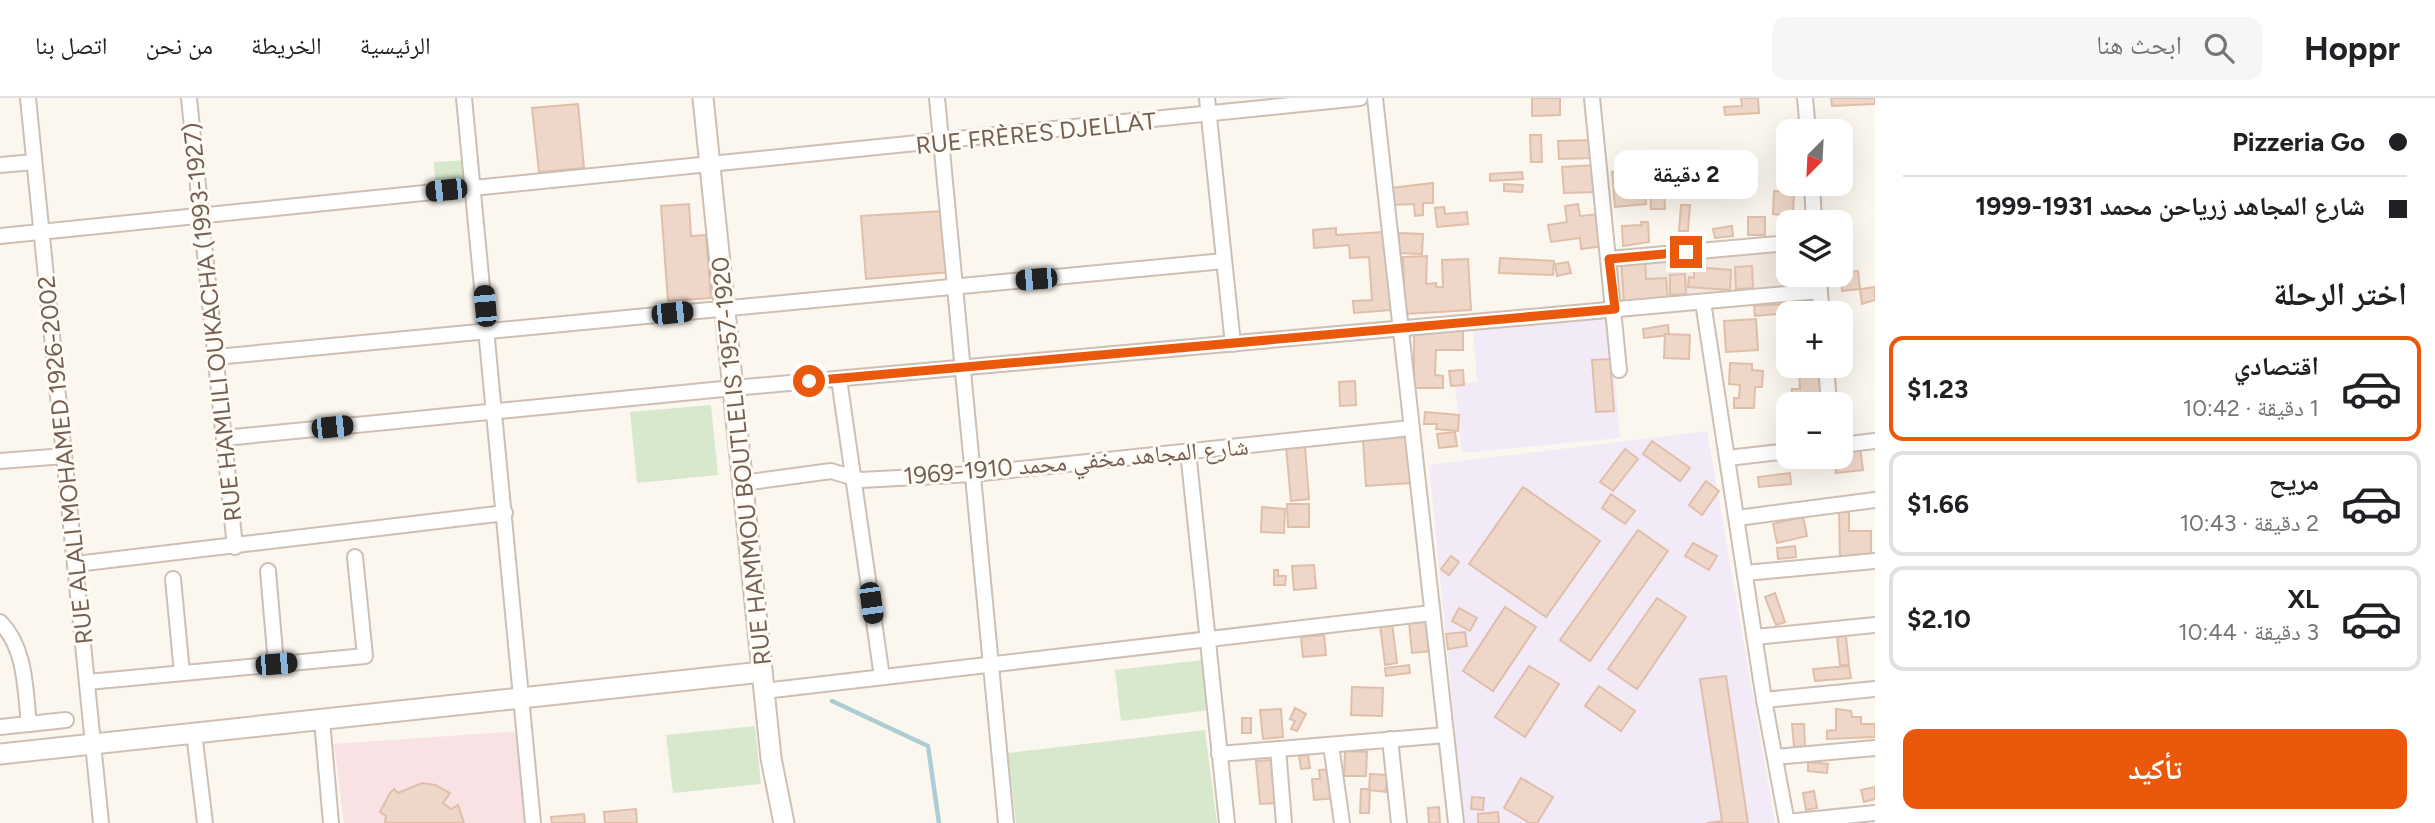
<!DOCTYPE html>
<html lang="ar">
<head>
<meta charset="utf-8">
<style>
  body { margin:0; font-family:Figtree,"Noto Naskh Arabic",sans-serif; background:#f6f6f6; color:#202124; direction:rtl; height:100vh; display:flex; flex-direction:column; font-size:26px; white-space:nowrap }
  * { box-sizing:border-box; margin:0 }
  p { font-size:23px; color:#757577 }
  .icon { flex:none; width:38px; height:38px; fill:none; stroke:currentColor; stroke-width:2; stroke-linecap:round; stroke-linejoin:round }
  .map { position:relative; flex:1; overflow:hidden; direction:ltr }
  .drawer { display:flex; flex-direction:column; background:#fff; width:560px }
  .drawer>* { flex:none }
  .top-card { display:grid; align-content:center; height:154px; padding:0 28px; background:#fff }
  .needle { width:46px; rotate:204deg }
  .buttons { position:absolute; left:1776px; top:21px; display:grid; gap:14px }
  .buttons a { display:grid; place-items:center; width:77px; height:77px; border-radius:14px; background:#fff; box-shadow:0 7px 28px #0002; font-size:35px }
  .end { position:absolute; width:32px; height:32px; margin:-16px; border:9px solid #ea580c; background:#fff; box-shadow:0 0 0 4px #fff }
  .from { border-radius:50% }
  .bubble { position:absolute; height:49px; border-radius:14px; background:#fff; box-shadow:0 7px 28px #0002; font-size:23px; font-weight:700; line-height:49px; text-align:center; direction:rtl }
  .car { position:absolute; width:21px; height:42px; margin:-21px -10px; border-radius:9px; box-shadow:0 0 5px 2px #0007; background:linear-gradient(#222 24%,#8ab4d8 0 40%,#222 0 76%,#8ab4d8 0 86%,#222 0) }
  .top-card b { display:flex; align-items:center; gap:24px; height:66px; font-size:26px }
  .top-card b+b { border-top:2px solid #e0e0e0 }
  .top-card i { width:18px; height:18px; background:#202124 }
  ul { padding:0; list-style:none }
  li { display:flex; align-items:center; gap:21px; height:105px; margin:0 14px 10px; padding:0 14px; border:4px solid #e0e0e0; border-radius:14px }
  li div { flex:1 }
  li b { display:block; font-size:26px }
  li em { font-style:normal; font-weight:700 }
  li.selected { border-color:#ea580c }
  li>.icon { width:63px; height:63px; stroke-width:1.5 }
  h2 { padding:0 28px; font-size:32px; line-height:84px }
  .button { display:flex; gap:14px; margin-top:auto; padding:14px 28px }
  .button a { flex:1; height:80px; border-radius:14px; background:#ea580c; color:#fff; font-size:28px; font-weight:700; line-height:80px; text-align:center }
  header { display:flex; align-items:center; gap:42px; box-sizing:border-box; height:98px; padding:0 35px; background:#fff; border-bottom:2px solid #e0e0e0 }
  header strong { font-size:33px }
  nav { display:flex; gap:38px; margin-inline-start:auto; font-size:24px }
  .search { width:490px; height:63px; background:#f6f6f6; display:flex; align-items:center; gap:18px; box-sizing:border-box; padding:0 24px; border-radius:14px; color:#757577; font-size:26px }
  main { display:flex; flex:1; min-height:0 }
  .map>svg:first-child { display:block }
  .residential { fill:#f2e8dd }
  .education { fill:#f3eaf8 }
  .medical { fill:#f8e2e4 }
  .green { fill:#d8e8cd }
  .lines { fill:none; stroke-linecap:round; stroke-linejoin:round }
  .stream { stroke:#abcdd4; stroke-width:4.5 }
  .building { fill:#eed7c8; stroke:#dfbfaa; stroke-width:2 }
  .street-casing { stroke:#cdbfb4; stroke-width:18 }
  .secondary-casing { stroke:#cfbfb2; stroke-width:23 }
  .street { stroke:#fff; stroke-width:14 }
  .secondary { stroke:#fff; stroke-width:19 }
  .route { stroke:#ea580c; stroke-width:9 }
  .labels { text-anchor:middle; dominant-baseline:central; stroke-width:6; stroke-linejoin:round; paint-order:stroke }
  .street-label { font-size:24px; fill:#755f52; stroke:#fefaf4 }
</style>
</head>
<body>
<header>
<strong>Hoppr</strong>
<div class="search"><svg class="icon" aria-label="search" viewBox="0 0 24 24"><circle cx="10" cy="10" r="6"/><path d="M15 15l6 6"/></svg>ابحث هنا</div>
<nav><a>الرئيسية</a><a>الخريطة</a><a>من نحن</a><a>اتصل بنا</a></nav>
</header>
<main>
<section class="drawer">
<div class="top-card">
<b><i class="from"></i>Pizzeria Go</b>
<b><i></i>شارع المجاهد زرياحن محمد 1931-1999</b>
</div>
<h2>اختر الرحلة</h2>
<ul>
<li class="selected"><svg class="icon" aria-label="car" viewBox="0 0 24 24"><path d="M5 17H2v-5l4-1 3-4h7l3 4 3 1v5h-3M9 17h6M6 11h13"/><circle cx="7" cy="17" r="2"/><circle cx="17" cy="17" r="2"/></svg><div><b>اقتصادي</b><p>1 دقيقة · 10:42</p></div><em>$1.23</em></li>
<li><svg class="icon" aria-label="car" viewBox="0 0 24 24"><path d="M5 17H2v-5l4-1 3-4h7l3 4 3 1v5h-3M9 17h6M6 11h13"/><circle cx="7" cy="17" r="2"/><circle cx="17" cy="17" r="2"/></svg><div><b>مريح</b><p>2 دقيقة · 10:43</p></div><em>$1.66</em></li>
<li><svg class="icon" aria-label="car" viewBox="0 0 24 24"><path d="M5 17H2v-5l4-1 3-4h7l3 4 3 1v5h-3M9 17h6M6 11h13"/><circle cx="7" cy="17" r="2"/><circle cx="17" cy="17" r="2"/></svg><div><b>XL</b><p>3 دقيقة · 10:44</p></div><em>$2.10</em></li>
</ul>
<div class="button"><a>تأكيد</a></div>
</section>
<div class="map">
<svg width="1875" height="725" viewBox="0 0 1875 725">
  <rect width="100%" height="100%" fill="#fbf6ee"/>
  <!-- residential -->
  <path class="residential" d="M1788,150V177H1811V185L1618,202L1615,165Z"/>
  <!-- education -->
  <g class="education">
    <path d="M1610,220L1620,340L1462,355L1455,286L1477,284L1473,232Z"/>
    <path d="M1707,333L1775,725H1464L1429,367Z"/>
  </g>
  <!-- medical -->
  <path class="medical" d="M521,633L530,725H344L334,646Z"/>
  <!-- green -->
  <g class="green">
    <path d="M468,62L469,80L435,83L434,64Z"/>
    <path d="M711,307L718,377L637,385L630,314Z"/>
    <path d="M1203,562L1210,612L1121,623L1115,572Z"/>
    <path d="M755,628L761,686L673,695L666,637Z"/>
    <path d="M1205,632L1217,725H1016L1008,655Z"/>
  </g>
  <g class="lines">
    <!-- stream -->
    <path class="stream" d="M832,603L928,648L939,725"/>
  </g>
  <!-- building -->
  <g class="building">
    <path d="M1532,0H1560V17L1532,18Z"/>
    <path d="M1741,0H1758L1759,15L1725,17L1724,9L1742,8Z"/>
    <path d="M1831,0H1875V6L1832,8Z"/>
    <path d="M578,6L584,70L539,74L532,10Z"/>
    <path d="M1530,37H1541L1542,64H1531Z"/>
    <path d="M1592,42L1593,60L1559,61L1558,43Z"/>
    <path d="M1596,67L1597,94L1564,95L1562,69Z"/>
    <path d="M1643,72L1646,106L1615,109L1612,74Z"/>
    <path d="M1522,74L1523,81L1490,83V76Z"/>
    <path d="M1433,85V105H1423V117L1415,118L1414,106L1391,107V90Z"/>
    <path d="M1504,86L1523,87L1522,94L1504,93Z"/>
    <path d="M1664,86L1665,111H1651L1650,87Z"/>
    <path d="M1774,93L1794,95L1793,118L1773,116Z"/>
    <path d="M689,106L691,138L706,137L711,200L668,203L661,108Z"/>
    <path d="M1578,106L1580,118L1600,116L1604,148L1581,151L1580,140L1551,144L1548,127L1567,124L1565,108Z"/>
    <path d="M1681,107H1690L1688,133H1679Z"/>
    <path d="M1444,109L1445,116L1467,114L1468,126L1437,129L1435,110Z"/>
    <path d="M944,113L950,174L866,181L861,118Z"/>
    <rect x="1748" y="119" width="17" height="18"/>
    <path d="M1641,124H1648L1649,144L1623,148L1622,128L1642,127Z"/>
    <path d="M1732,128L1733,138L1715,140L1713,131Z"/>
    <path d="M1336,130V137L1384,134L1391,212L1354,215L1353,203L1372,202L1369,159L1350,160L1349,147L1314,150L1313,132Z"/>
    <path d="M1399,135L1423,136L1422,156L1399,155Z"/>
    <path d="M1645,156L1646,181L1666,180L1668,202L1624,205L1621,158Z"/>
    <path d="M1427,158L1426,186L1436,185V189H1443L1442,162L1468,161L1471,212L1405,216L1403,159Z"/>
    <path d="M1666,158H1683L1684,170L1667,171Z"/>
    <path d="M1500,160L1554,163L1553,177L1499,175Z"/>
    <path d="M1568,164L1571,175L1557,178L1555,166Z"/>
    <path d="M1752,168L1753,190L1736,191L1735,169Z"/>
    <path d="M1694,169L1731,172L1730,192L1688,189L1689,179L1694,180Z"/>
    <path d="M1858,173L1860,191L1842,193L1841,175Z"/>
    <path d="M1685,176L1686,196L1670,197V177Z"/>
    <path d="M1875,189V202L1862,206L1860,191Z"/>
    <path d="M1815,198L1818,212L1794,215L1792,202Z"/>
    <path d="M1785,206L1786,227L1778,228L1777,216L1755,218L1754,208Z"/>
    <path d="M1756,221L1758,252L1726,254L1724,223Z"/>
    <path d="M1668,227L1669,237L1644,240L1643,231Z"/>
    <path d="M1414,231L1463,232V252H1436L1435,277L1443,278V290H1414Z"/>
    <path d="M1665,236L1690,237L1689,261L1664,260Z"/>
    <path d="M1610,261L1614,313L1596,314L1592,262Z"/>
    <path d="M1730,265L1752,266V272L1763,273L1762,289H1755L1754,310H1734V300H1739L1740,287L1729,286Z"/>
    <path d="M1463,272L1464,287L1451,288L1449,273Z"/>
    <path d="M1822,272L1824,305L1791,306L1792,291H1800L1799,274Z"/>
    <path d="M1355,283L1356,307L1340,308L1339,284Z"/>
    <path d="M1425,314L1459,317L1458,333L1436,331L1437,326H1424Z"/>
    <path d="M1455,334L1457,348L1439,350L1437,336Z"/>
    <path d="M1407,339L1411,385L1366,388L1363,342Z"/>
    <path d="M1652,343L1690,370L1680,383L1643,356Z"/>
    <path d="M1305,348L1309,401L1291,403L1286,349Z"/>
    <path d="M1860,348L1863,372L1836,375L1834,359H1841V350Z"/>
    <path d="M1625,351L1638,361L1613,393L1600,384Z"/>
    <path d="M1790,375L1791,386L1759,389L1758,379Z"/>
    <path d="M1706,383L1719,393L1702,417L1689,407Z"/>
    <path d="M1523,389L1600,443L1546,519L1469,466Z"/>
    <path d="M1611,396L1635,413L1625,426L1602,410Z"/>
    <path d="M1287,406H1309V429H1288Z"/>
    <path d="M1262,409L1285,411L1284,435L1261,434Z"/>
    <path d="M1839,414H1849V433H1871V462H1840Z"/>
    <path d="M1803,419L1807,438L1777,445L1773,426Z"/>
    <path d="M1638,432L1668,453L1590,563L1560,542Z"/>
    <path d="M1693,445L1717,458L1709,472L1685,458Z"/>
    <path d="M1795,448L1796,459L1778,461L1777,450Z"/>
    <path d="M1451,458L1459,464L1449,477L1441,471Z"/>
    <path d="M1314,467L1316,490L1294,492L1292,468Z"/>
    <path d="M1274,472H1278V478H1286L1285,487H1274Z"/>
    <path d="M1775,495L1785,524L1776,527L1765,499Z"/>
    <path d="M1657,500L1686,519L1637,591L1608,571Z"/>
    <path d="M1505,509L1536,529L1493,593L1463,573Z"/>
    <path d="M1459,510L1477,520L1470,533L1452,523Z"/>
    <path d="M1428,522L1431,553L1412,555L1409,524Z"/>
    <path d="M1392,525L1397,565L1385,567L1380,526Z"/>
    <path d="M1465,534L1467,548L1448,551L1446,536Z"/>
    <path d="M1324,537L1326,557L1303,559L1301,539Z"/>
    <path d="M1846,538L1849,567H1840L1837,539Z"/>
    <path d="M1409,567L1410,575L1386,578L1385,570Z"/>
    <path d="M1529,568L1559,586L1525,639L1495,619Z"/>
    <path d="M1849,568L1851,580L1815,583L1813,571Z"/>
    <path d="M1726,578L1748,725H1707L1722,723L1700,581Z"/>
    <path d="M1599,588L1635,613L1621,633L1585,608Z"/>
    <path d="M1352,589L1383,590L1382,618L1351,617Z"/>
    <path d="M1295,610L1306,616L1297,633L1291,631L1295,623L1290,621Z"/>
    <path d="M1281,611L1283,639L1263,641L1260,612Z"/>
    <path d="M1836,611L1851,613L1852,619H1861V626H1875V639L1827,641V633L1836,632Z"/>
    <rect x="1242" y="620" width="9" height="15"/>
    <path d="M1792,626H1804L1805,648L1794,649Z"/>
    <path d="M1345,653L1367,654L1366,678H1344Z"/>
    <path d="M1308,657L1310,670L1301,671L1299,658Z"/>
    <path d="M1273,662L1276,705L1260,706L1256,663Z"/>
    <path d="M1808,664L1828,666L1827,675L1808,673Z"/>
    <path d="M1332,671L1335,700L1314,702L1312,681H1320L1319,672Z"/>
    <path d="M1370,676L1387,677L1386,694L1369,692Z"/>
    <path d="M1521,680L1553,699L1537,725H1530L1504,710Z"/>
    <path d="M422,685L435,687L450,695L443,705L451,711L458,707L464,725H385L386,718L380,714L390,695L394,691L398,695Z"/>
    <path d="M1875,689V701L1864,704L1861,692Z"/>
    <path d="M1361,691H1370L1369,715H1360Z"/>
    <path d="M1814,693L1817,710L1806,712L1803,695Z"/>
    <path d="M1472,699L1484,700L1483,712L1471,711Z"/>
    <path d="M1439,709L1440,725H1429L1428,710Z"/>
    <path d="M636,711L637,725H605L604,714Z"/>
    <path d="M1498,714L1499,725H1478V716Z"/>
    <path d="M584,716L585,725H552L551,719Z"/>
  </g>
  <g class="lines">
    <!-- street casing -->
    <g class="street-casing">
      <g id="street">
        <path d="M28,0L101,725"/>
        <path d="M189,0L235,449"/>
        <path d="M464,0L533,725"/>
        <path d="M937,0L1006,725"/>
        <path d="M1207,0L1233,246"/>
        <path d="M1375,0L1456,725"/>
        <path d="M1592,0L1619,272"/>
        <path d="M1805,0L1808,33"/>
        <path d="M0,67L34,64"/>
        <path d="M1812,86L1814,124"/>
        <path d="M0,138L1360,0"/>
        <path d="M1609,161L1788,145"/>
        <path d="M1818,177L1822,215"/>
        <path d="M1703,204L1764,602L1787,725"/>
        <path d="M216,259L1224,163"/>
        <path d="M1826,268L1829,306"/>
        <path d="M839,281L882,579"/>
        <path d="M224,340L733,290L1820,193"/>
        <path d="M1841,347L1875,343"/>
        <path d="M1188,353L1227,725"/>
        <path d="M1728,360L1788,353"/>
        <path d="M0,363L64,358"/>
        <path d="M743,385L831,373L861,382L973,376L1411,330"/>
        <path d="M1737,420L1875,402"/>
        <path d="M76,466L505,415"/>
        <path d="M268,473L276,566"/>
        <path d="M1745,475L1875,463"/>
        <path d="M173,481L182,575"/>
        <path d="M0,524C26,550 25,591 29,626"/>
        <path d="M1755,539L1875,527"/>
        <path d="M88,584L365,558L355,459"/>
        <path d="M764,593L1432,515"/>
        <path d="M1764,602L1875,591"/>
        <path d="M322,622L331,725"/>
        <path d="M0,629L66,622"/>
        <path d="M194,635L205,725"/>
        <path d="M1390,641L1399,725"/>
        <path d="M1331,647L1342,725"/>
        <path d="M1278,651L1284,725"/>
        <path d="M1219,656L1446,637"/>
        <path d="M1775,659L1875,650"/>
        <path d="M1787,724L1875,715"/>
      </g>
    </g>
    <!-- secondary casing -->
    <g class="secondary-casing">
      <g id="secondary">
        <path d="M703,0L771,660L784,725"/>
        <path d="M0,656L762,574"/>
      </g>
    </g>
    <!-- street -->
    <use href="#street" class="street"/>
    <!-- secondary -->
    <use href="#secondary" class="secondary"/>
  </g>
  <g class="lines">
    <!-- route -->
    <path class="route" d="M809,283L1615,211L1609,161L1686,154"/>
  </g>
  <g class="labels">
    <!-- street labels -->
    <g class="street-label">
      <text transform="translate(1036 35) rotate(-6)">RUE FRÈRES DJELLAT</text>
      <text transform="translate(212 224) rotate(-96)">RUE HAMLILI OUKACHA (1993-1927)</text>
      <text transform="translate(65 362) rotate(-96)">RUE ALALI MOHAMED 1926-2002</text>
      <text transform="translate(741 363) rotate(-96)">RUE HAMMOU BOUTLELIS 1957-1920</text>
      <text transform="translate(1076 363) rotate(-5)">شارع المجاهد مخفي محمد 1910-1969</text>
    </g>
  </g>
</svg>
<div class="buttons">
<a><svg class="needle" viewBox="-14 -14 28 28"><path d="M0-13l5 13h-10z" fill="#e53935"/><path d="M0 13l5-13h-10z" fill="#757577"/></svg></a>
<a><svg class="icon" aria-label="layers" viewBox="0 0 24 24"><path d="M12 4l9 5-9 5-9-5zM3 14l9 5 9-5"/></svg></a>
<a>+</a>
<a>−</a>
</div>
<i class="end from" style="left:809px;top:283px"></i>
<i class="end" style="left:1686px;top:154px"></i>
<div class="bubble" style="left:1614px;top:52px;width:144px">2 دقيقة</div>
<i class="car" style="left:446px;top:92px;rotate:264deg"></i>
<i class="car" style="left:1036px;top:181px;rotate:265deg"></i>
<i class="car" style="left:485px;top:208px;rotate:355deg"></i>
<i class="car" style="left:672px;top:215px;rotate:84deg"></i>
<i class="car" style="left:332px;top:329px;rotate:84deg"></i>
<i class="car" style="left:871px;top:505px;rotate:172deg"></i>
<i class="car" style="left:276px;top:566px;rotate:85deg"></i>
</div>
</main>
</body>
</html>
